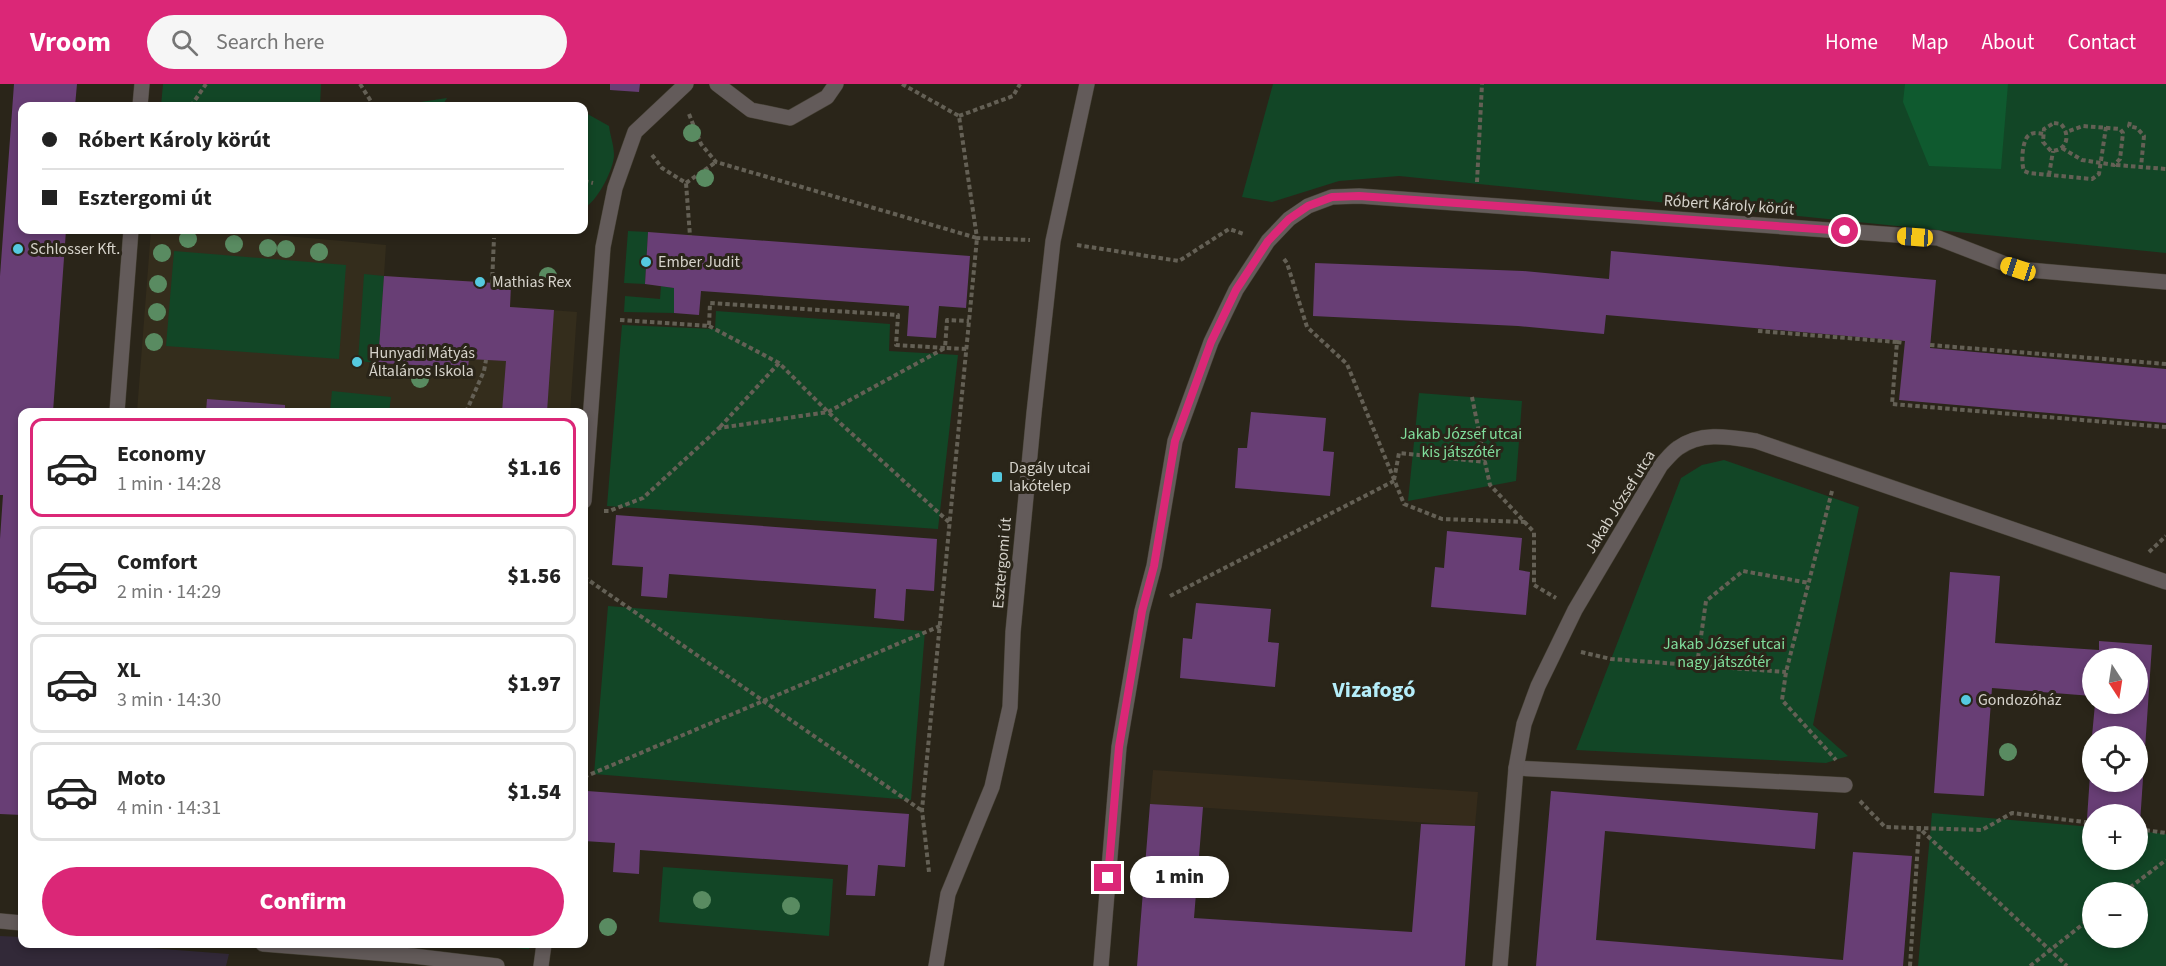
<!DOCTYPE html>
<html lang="en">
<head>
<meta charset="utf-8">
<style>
  body { margin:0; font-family:"Source Sans 3",sans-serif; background:#f6f6f6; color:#222; height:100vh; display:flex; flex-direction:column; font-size:22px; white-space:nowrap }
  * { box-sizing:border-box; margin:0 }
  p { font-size:20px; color:#767676 }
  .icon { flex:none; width:33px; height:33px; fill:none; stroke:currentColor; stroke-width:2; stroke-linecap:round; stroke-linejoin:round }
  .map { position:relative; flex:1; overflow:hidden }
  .drawer { position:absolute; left:18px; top:324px; width:570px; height:540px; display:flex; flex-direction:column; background:#fff; border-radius:12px; box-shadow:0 3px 9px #0003 }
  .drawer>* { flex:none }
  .top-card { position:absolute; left:18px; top:18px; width:570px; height:132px; border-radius:12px; box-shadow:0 3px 9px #0003; display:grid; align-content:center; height:132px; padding:0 24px; background:#fff }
  .needle { width:39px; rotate:168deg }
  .buttons { position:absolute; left:2082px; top:564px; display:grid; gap:12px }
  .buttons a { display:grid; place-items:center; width:66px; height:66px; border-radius:50%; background:#fff; box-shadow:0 3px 9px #0003; font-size:30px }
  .end { position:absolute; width:27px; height:27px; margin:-14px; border:8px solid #db2777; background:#fff; box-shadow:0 0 0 3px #fff }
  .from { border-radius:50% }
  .bubble { position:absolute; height:42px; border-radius:21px; background:#fff; box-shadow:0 3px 9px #0003; font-size:20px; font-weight:800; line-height:42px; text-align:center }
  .car { position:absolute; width:18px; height:36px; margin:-18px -9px; border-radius:8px; box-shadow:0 0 4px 2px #0007; background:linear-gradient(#f5c518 24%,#345 0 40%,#f5c518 0 76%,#345 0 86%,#f5c518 0) }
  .top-card b { display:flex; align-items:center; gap:21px; height:57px; font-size:22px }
  .top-card b+b { border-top:2px solid #e0e0e0 }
  .top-card i { width:15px; height:15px; background:#222 }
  ul { padding:10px 0 0; list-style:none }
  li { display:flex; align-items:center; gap:18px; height:99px; margin:0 12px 9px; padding:0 12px; border:3px solid #e0e0e0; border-radius:12px }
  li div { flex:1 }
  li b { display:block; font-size:22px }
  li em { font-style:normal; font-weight:800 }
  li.on { border-color:#db2777 }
  li>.icon { width:54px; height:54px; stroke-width:1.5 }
  .action { display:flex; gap:12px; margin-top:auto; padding:12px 24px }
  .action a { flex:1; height:69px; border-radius:36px; background:#db2777; color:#fff; font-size:24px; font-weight:800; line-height:69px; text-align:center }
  header { display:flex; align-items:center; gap:36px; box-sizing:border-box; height:84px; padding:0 30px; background:#db2777; color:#fff }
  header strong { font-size:28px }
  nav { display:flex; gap:33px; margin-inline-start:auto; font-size:21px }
  .search { width:420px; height:54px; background:#f6f6f6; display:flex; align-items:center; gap:15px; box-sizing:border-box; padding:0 21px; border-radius:33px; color:#767676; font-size:22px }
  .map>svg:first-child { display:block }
  .commercial { fill:#322938 }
  .industrial { fill:#352b1b }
  .built { fill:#342d1c }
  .green { fill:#124626; fill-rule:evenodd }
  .forest { fill:#0f5a2f }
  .building { fill:#683e75 }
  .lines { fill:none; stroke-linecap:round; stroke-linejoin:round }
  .minor-casing { stroke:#464135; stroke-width:16 }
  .path { stroke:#646055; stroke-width:4; stroke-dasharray:4.5 3; stroke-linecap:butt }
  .minor { stroke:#635b5a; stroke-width:15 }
  .tree { fill:#598b61 }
  .route { stroke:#db2777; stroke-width:8 }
  .poi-dot { fill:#55cae0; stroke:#2a2519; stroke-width:2 }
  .labels { text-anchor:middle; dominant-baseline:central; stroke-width:6; stroke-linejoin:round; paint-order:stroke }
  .street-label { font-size:16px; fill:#d6d3cb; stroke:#2a2519 }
  .poi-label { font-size:16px; fill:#d6d3cb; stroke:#2a2519; text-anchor:start }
  .park-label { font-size:16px; fill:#80de9c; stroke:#2a2519 }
  .district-label { font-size:22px; font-weight:bold; fill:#b5eefa; stroke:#2a2519 }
</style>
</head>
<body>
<header>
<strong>Vroom</strong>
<div class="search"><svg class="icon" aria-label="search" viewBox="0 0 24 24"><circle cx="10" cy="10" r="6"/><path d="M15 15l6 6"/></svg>Search here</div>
<nav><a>Home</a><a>Map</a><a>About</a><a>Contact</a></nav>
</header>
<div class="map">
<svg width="2166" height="882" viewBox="0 0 2166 882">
  <rect width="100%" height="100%" fill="#2a2519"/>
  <!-- commercial -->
  <path class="commercial" d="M0,852L22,853V860H98L229,870L226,882H0Z"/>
  <!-- industrial -->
  <path class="industrial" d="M1153,686L1478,708L1475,742L1150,720Z"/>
  <!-- built -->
  <path class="built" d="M151,146H222L386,161L384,192L511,200L510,223L577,228L570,328H137Z"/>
  <!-- green -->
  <g class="green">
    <path d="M163,0H321L320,22H161Z"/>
    <path d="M1273,0H2166V169L1399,92L1339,97L1272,118L1242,113Z"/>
    <path d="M447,14L442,22H401V21Z"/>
    <path d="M584,28L609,42C610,51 614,61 614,71C614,85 597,118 584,124Z"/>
    <path d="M628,147L648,148L645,200L624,199Z"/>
    <path d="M174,167L346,181L339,275L166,262Z"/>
    <path d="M364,190L384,192L378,279L358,277Z"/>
    <path d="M661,202L674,204V229L624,228L625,212L660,215Z"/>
    <path d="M716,227L890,240L889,267L958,271L938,445L607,422L622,241L715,245Z"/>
    <path d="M332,307L391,313L389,328H330Z"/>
    <path d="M1419,309L1522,317L1516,397L1408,417Z"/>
    <path d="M1724,376L1859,423L1813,641L1848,672L1826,679L1576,666L1681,394L1702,381Z"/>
    <path d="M608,522L925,547L911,716L594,690Z"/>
    <path d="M1932,729L2092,743V776H2138V747L2166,750V882H1918ZM2092,808H2138V854H2092Z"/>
    <path d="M663,783L833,795L829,852L659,838Z"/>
    <path d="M463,860H530L529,865Z"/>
  </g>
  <!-- forest -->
  <path class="forest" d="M1905,0H2008L2001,85L1929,82L1903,18Z"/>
  <!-- building -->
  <g class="building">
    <path d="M14,0H77L75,22H22V146H66L53,328H22V731L0,730V455L3,411H0V192Z"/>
    <path d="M610,0H640L639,8L610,6Z"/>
    <path d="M648,148L970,172L966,224L939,222L936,254L907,252L909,222L701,207L699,231L674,229V204L645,200Z"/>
    <path d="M1611,167L1936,196L1930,264L2166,285V339L1899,316L1905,257L1606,231L1604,250L1518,242L1313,232L1315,179L1523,187L1609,195Z"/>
    <path d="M384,192L511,200L510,223L554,226L547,328H502L506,277L469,275L468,284L378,279Z"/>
    <path d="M207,315L285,321V328H206Z"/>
    <path d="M1251,328L1326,334L1323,367L1334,368L1330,412L1235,404L1238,364H1247Z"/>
    <path d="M616,431L937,455L934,507L906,505L904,537L874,534L876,505L669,490L667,514L641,512L643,483L612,481Z"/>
    <path d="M1447,447L1522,454L1519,486L1530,488L1526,531L1431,523L1435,483L1444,484Z"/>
    <path d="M1950,488L2000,492L1995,559L2099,566V557L2152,561L2140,739L2138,738V730H2092V735H2087L2091,676H2092V698H2138V652H2092L2095,620H2138V574H2092V612L1992,604L1984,712L1934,709Z"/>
    <path d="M1196,519L1271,525L1268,558L1279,559L1275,603L1180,594L1183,554L1192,555Z"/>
    <path d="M587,707L909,730L905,783L878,781L875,812L846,811L848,781L640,766L639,790L613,788L615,759L584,757Z"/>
    <path d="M1551,707L1818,729L1815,765L1605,747L1596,856L1843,876L1853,768L1912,772L1903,882H1536Z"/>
    <path d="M1150,720L1203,723L1194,834L1412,848L1421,740L1475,742L1465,882H1137Z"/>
  </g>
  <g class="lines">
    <!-- minor casing -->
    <g class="minor-casing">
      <g id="minor">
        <path d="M717,0L751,26L790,34L827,13L836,0"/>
        <path d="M140,22L142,0"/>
        <path d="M117,328L131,146"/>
        <path d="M584,417L603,163L615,104L635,48L686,0"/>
        <path d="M1516,684L1845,701"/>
        <path d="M0,837L22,839"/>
        <path d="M263,860L413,872L497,882"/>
        <path d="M541,882L544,860"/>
        <path d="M936,882L948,810L992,703L1010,623L1013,548L1034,329L1053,157L1087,0"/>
        <path d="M1101,882L1119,663L1142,527L1154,482L1175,357L1211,258L1236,206L1268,157L1289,135L1308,122L1332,113L1359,112L1938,154L2018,185L2166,198"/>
        <path d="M1500,882L1516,684L1524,640L1538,602L1575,526L1661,381C1666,376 1672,368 1678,364C1701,347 1730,353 1756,357L2166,498"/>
      </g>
    </g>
    <!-- path -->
    <g class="path">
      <path d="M360,0L374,22"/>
      <path d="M902,0L959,32L977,154L1030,156"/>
      <path d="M191,22L206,0"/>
      <path d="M689,30L701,60L716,78L977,154L922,726L929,788"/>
      <path d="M959,32L1013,12L1020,0"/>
      <path d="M2130,38L2129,42L2137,44L2144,52L2141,83"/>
      <path d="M2054,39L2061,40C2071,51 2067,67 2051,67L2043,58L2044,45Z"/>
      <path d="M2043,50C2038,49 2032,48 2028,52C2022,58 2021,79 2024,87L2029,89L2092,95L2099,90L2106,43"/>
      <path d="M2062,64L2082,76L2114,81L2120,75L2123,49L2120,45L2083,42L2066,48"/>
      <path d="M652,71L662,84L686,99L690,152"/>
      <path d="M2116,81L2166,85"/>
      <path d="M2049,91L2053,67"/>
      <path d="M584,97L593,99"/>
      <path d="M1477,98L1482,0"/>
      <path d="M686,99L716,78"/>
      <path d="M397,146L437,148"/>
      <path d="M1077,161L1179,177L1229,145L1244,150"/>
      <path d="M1284,175L1287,179L1307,243L1347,280L1404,420L1442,435L1525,438"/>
      <path d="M492,200L494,154"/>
      <path d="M620,236L709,242L710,219L898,231L896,261L945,264L947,236L969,237"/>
      <path d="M709,242L779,279L828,328L950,439"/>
      <path d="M1758,247L1897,258L1892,320L2166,343"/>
      <path d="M1897,258L1904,259"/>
      <path d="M1930,261L2166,280"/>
      <path d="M1472,313L1485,378"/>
      <path d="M466,328L484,287L486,276"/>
      <path d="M720,343L779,279"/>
      <path d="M1394,396L1399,369L1485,378L1490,401L1534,448V501L1556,514"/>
      <path d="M1832,407L1786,588L1782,616L1836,676"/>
      <path d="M604,427H609L643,414L719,344L828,328L945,264L967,265"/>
      <path d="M2149,468L2166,452"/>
      <path d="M584,493L921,726"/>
      <path d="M1170,512L1394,397"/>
      <path d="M1581,568L1611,575L1786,588"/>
      <path d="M1697,581L1706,517L1743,487L1809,499"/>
      <path d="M584,693L940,542"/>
      <path d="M1860,717L1885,743L1982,746L2012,729L2092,739"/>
      <path d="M2138,745L2166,749"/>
      <path d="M2124,808L2166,776"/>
      <path d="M1910,882L1919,744L2067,882"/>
      <path d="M2030,882L2092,833"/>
    </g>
    <!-- minor -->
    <use href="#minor" class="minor"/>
  </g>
  <!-- trees -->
  <g class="tree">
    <circle cx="692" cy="49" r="9"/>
    <circle cx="705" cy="94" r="9"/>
    <circle cx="188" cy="155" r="9"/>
    <circle cx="234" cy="160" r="9"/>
    <circle cx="268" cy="164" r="9"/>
    <circle cx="286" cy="165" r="9"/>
    <circle cx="319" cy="168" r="9"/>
    <circle cx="162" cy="169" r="9"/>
    <circle cx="548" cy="192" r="9"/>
    <circle cx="158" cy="200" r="9"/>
    <circle cx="157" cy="228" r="9"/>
    <circle cx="154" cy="258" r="9"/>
    <circle cx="420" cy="295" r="9"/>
    <circle cx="2008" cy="668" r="9"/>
    <circle cx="702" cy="816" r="9"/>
    <circle cx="791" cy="822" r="9"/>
    <circle cx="608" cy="843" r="9"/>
  </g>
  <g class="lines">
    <!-- route -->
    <path class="route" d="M1108,794L1119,663L1142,527L1154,482L1175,357L1211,258L1236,206L1268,157L1289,135L1308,122L1332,113L1359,112L1845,147"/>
  </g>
  <!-- markers -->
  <g class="poi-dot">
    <circle cx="18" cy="165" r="6"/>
    <circle cx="646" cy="178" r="6"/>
    <circle cx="480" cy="198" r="6"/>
    <circle cx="357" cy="278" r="6"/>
    <rect x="991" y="387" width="12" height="12" rx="3"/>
    <circle cx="1966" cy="616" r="6"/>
  </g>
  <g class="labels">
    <!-- street labels -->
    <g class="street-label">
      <text transform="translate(1729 121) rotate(4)">Róbert Károly körút</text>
      <text transform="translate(1620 418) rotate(-58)">Jakab József utca</text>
      <text transform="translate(1002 479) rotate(-85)">Esztergomi út</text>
    </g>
    <!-- poi labels -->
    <g class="poi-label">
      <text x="30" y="165">Schlosser Kft.</text>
      <text x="658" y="178">Ember Judit</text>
      <text x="492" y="198">Mathias Rex</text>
      <text x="369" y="269">Hunyadi Mátyás<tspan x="369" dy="18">Általános Iskola</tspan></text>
      <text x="1009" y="384">Dagály utcai<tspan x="1009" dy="18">lakótelep</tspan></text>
      <text x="1978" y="616">Gondozóház</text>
    </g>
    <!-- park labels -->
    <g class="park-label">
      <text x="1461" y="350">Jakab József utcai<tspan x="1461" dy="18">kis játszótér</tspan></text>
      <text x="1724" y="560">Jakab József utcai<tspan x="1724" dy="18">nagy játszótér</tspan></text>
    </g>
    <!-- district labels -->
    <g class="district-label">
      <text x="1374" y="606">Vizafogó</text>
    </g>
  </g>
</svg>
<div class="buttons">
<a><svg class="needle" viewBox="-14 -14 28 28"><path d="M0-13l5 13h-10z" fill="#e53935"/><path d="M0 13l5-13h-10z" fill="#767676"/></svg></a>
<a><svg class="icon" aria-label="locate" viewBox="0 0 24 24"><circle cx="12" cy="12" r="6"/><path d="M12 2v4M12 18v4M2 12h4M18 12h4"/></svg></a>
<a>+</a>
<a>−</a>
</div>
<i class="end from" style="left:1845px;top:147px"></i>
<i class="end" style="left:1108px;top:794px"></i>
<div class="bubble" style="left:1130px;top:772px;width:99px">1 min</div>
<i class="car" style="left:1915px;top:153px;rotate:274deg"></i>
<i class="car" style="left:2018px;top:185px;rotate:288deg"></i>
<div class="top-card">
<b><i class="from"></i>Róbert Károly körút</b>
<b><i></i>Esztergomi út</b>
</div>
<section class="drawer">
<ul>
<li class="on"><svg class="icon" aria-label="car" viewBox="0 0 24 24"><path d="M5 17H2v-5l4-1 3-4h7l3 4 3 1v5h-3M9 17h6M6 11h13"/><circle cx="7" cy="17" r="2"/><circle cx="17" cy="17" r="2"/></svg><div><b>Economy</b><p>1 min · 14:28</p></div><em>$1.16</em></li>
<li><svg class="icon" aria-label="car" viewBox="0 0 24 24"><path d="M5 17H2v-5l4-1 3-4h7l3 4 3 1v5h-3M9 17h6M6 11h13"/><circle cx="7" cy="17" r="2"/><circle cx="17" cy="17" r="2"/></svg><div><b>Comfort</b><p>2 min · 14:29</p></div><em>$1.56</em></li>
<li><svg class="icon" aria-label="car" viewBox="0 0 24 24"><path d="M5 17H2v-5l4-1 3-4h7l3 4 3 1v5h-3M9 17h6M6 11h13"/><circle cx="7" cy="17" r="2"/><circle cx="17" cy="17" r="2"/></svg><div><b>XL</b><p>3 min · 14:30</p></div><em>$1.97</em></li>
<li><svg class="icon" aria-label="car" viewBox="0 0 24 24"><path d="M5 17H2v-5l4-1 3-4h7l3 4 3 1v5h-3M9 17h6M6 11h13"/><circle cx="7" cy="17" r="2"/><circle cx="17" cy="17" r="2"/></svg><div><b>Moto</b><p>4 min · 14:31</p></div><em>$1.54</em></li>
</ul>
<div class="action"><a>Confirm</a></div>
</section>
</div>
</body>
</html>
